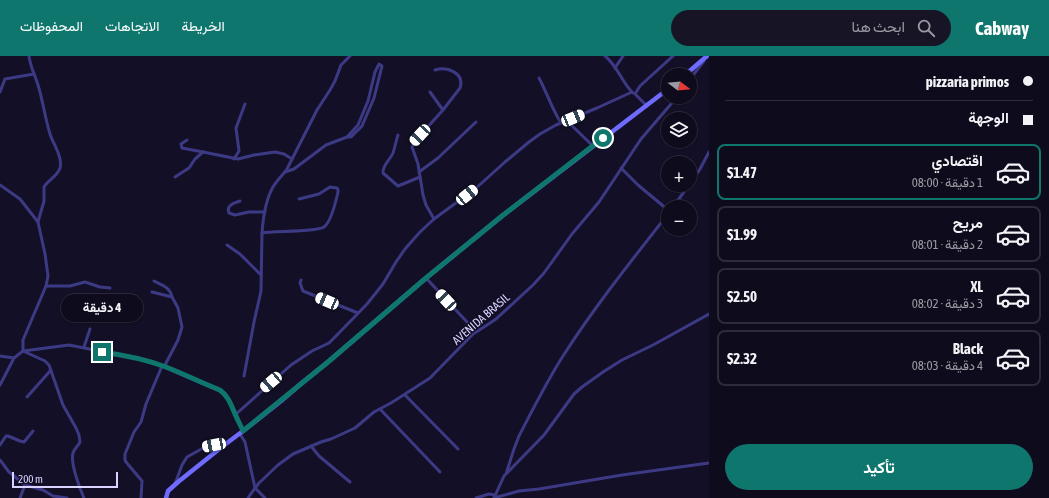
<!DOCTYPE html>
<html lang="ar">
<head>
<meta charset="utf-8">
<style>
  body { margin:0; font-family:"Asap Condensed",Vazirmatn,sans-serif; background:#171425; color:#f1f3f6; direction:rtl; height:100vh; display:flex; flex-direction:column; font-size:15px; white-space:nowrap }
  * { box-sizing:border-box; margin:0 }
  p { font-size:13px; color:#9b9ba3 }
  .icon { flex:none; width:22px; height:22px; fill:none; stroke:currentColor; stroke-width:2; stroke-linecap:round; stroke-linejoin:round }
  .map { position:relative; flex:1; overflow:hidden; direction:ltr }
  .drawer { display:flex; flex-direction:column; background:#0e0b1c; width:340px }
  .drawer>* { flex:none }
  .top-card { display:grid; align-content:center; height:88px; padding:0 16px; background:#0e0b1c }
  .needle { width:26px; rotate:106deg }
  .fabs { position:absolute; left:661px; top:12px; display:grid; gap:8px }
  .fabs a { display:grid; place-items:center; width:36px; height:36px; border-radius:50%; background:#0e0b1c; box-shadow:0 1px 3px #0004,0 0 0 1px #2e2b3b; font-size:20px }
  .scale { position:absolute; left:12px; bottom:10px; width:106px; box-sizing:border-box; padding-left:4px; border:2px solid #d9d4ff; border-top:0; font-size:11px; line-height:14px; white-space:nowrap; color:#d9d4ff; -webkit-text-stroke:3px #130f26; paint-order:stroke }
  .end { position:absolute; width:18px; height:18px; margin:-9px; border:5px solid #0f766e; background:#fff; box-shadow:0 0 0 2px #fff }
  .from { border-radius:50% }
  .bubble { position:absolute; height:28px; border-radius:14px; background:#0e0b1c; box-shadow:0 1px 3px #0004,0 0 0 1px #2e2b3b; font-size:13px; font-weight:700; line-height:28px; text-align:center; direction:rtl }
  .car { position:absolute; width:12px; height:24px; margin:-12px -6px; border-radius:5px; box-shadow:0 0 3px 1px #0007; background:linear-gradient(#fff 24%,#345 0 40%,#fff 0 76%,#345 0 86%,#fff 0) }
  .top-card b { display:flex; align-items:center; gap:14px; height:38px; font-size:15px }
  .top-card b+b { border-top:1px solid #2e2b3b }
  .top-card i { width:10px; height:10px; background:#f1f3f6 }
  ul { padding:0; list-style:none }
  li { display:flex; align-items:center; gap:12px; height:56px; margin:0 8px 6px; padding:0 8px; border:2px solid #2e2b3b; border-radius:8px }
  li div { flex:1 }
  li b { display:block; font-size:15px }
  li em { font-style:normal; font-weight:700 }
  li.current { border-color:#0f766e }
  li>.icon { width:36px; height:36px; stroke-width:1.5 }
  .button { display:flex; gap:8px; margin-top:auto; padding:8px 16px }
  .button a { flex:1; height:46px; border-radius:24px; background:#0f766e; color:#fff; font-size:16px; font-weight:700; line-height:46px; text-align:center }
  header { display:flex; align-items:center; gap:24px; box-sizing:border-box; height:56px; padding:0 20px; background:#0f766e; color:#fff }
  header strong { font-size:19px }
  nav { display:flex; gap:22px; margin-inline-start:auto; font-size:14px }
  .search { width:280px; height:36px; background:#171425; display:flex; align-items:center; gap:10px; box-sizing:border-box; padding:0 14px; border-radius:22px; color:#9b9ba3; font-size:15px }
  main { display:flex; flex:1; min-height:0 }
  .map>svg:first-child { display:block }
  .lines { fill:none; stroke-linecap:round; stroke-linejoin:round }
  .street { stroke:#3d3a85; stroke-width:3 }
  .secondary { stroke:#6f6bff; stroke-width:4.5 }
  .route { stroke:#0f766e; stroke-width:5 }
  .labels { text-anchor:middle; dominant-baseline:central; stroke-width:3; stroke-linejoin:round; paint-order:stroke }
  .street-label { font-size:12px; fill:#d9d4ff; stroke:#130f26 }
</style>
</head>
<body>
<header>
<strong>Cabway</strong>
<div class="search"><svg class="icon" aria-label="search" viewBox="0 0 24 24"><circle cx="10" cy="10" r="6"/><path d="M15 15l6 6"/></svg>ابحث هنا</div>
<nav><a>الخريطة</a><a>الاتجاهات</a><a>المحفوظات</a></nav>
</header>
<main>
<section class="drawer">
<div class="top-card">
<b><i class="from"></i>pizzaria primos</b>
<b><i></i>الوجهة</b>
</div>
<ul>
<li class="current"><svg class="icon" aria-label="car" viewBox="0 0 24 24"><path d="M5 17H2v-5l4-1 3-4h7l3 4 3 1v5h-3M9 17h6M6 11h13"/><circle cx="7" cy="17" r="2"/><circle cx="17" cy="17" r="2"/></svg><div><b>اقتصادي</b><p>1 دقيقة · 08:00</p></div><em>$1.47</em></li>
<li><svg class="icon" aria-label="car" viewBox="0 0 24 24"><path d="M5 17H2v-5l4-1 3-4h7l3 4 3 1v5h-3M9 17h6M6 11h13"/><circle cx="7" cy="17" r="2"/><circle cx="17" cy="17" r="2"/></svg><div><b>مريح</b><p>2 دقيقة · 08:01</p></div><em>$1.99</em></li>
<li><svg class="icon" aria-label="car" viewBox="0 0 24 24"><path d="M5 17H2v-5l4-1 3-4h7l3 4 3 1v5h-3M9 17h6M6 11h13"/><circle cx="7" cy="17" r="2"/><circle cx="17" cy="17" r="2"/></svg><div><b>XL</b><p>3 دقيقة · 08:02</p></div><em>$2.50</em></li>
<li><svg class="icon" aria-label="car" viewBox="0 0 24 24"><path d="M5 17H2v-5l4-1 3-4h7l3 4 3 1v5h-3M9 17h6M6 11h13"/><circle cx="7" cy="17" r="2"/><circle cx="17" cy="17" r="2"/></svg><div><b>Black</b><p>4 دقيقة · 08:03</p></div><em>$2.32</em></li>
</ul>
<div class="button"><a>تأكيد</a></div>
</section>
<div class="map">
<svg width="709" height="442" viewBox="0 0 709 442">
  <rect width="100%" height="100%" fill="#130f26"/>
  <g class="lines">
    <!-- street -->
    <g class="street">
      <path d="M29,0C30,10 35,19 38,29C43,45 45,62 50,78C53,88 63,101 60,112C57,121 48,124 44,131V145L38,166"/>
      <path d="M605,0C617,9 622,27 633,37"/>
      <path d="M615,12L623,0"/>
      <path d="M435,14C447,10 465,17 460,32L443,54"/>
      <path d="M539,22C547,37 552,53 561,67"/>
      <path d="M690,23L704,5"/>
      <path d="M0,36L5,23L34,18"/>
      <path d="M430,36L443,54L415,85L412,91L418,108L423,139L426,149L434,163"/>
      <path d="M647,50L635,38L640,30L673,0"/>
      <path d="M567,65L593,90"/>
      <path d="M398,79C396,85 395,91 393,97C390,104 382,110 383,117L398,130L403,128L420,121"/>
      <path d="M187,84L181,88L182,92L203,96"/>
      <path d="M234,103L239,95L236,72L245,48"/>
      <path d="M621,112L638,129L668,154"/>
      <path d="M285,116L294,113L326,89L347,81H351L362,70L374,42L382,10L379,8L375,16L368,45L358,69L347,81"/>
      <path d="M419,116L438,102L476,66"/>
      <path d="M175,121L189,112L195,103L203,96L238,103L254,99L275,96L284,98L292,103"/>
      <path d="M690,128L700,113L709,96"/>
      <path d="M0,129L20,143L38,166L45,198L48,220L46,230L23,284V295"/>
      <path d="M240,145C234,147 226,149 229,157L235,159L249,156H265"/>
      <path d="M673,151L689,129"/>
      <path d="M262,177C263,163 266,143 273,131C277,124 283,119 287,113L317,54L330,34L335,25L341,9L350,0"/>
      <path d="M227,189L240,198L261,219"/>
      <path d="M426,222L467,266"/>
      <path d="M301,224L300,227L303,235L358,257"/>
      <path d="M154,225C162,229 170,231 172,241"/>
      <path d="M46,230H70L85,226L100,231L110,232"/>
      <path d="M152,236L172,241L178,252L182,271L178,284L164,311"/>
      <path d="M84,291L90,273"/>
      <path d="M23,295L45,305L49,309L63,349L76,372L79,379L80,386C78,390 74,393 73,397C70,407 80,433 84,442"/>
      <path d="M0,300L14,302"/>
      <path d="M244,320L254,266L261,235L262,177C273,175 318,176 324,171C331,166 336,145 338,136V134L337,132L330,131L319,138L299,143"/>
      <path d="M0,329L14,302L23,295L69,289L140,303L164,311L220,335C230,342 231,350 236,360C238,365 241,370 243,375"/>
      <path d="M405,339L458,393"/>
      <path d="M27,341L51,314"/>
      <path d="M380,353L440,416"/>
      <path d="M235,359L291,309L312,295L329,287L337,279L367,248L383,228L396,206L405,193L420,176L434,163L475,133L505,106L529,86L540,78L556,69L597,52L632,36"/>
      <path d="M240,378L245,386L255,432L265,442"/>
      <path d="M0,389L6,380H8L20,385L24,386L33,375"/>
      <path d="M311,390L319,400L350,426"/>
      <path d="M0,404L9,416L25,429L43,434L53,440L67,442"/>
      <path d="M507,417L544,379L574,338L582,331L603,316L622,304L653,289L709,258"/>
      <path d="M175,428L182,409L187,401L205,391L217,388L223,390"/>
      <path d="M20,442L25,429"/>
      <path d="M141,442L142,425L126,406L125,404V398L134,376L141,366L146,348L162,310"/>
      <path d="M248,442L250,439L259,427L278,409L293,398L321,386L331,383L355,372L374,356L391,347L430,322L473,278L484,271L496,263L533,229L544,217L572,178L599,146L641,83L677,41"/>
      <path d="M476,442L489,438L495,439"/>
      <path d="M494,442L504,420L506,418L514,393L519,380C533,353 547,325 563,300C595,250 632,204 668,158"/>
      <path d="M494,442L519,435L539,433L622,419L709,407"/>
    </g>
    <!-- secondary -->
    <g class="secondary">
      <path d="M685,19L707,0"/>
      <path d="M166,442L168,435L178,426L223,390L243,375L281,345L303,326L328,306L426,222L502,160L668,33"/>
    </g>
  </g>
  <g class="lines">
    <!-- route -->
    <path class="route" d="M102,296C124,299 145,303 166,311C184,318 202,327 220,334C230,342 231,350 236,360C238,365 241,370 243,375L328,306L426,222L502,160L603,82"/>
  </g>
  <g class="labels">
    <!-- street labels -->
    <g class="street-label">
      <text transform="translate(481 263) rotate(-41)">AVENIDA BRASIL</text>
    </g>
  </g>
</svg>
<div class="fabs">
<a><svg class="needle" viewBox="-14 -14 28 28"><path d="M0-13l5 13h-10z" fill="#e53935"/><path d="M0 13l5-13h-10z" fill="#9b9ba3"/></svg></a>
<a><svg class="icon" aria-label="layers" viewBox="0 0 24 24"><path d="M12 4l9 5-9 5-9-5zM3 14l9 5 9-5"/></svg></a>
<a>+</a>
<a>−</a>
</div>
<div class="scale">200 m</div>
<i class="end from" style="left:603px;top:82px"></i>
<i class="end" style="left:102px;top:296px"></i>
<div class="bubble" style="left:61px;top:238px;width:82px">4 دقيقة</div>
<i class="car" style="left:573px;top:62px;rotate:68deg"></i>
<i class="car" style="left:420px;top:79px;rotate:223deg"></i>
<i class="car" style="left:467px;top:139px;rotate:51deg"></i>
<i class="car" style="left:446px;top:244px;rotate:317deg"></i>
<i class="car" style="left:327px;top:245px;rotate:293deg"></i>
<i class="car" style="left:271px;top:326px;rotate:229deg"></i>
<i class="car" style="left:214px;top:389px;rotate:259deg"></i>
</div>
</main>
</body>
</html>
